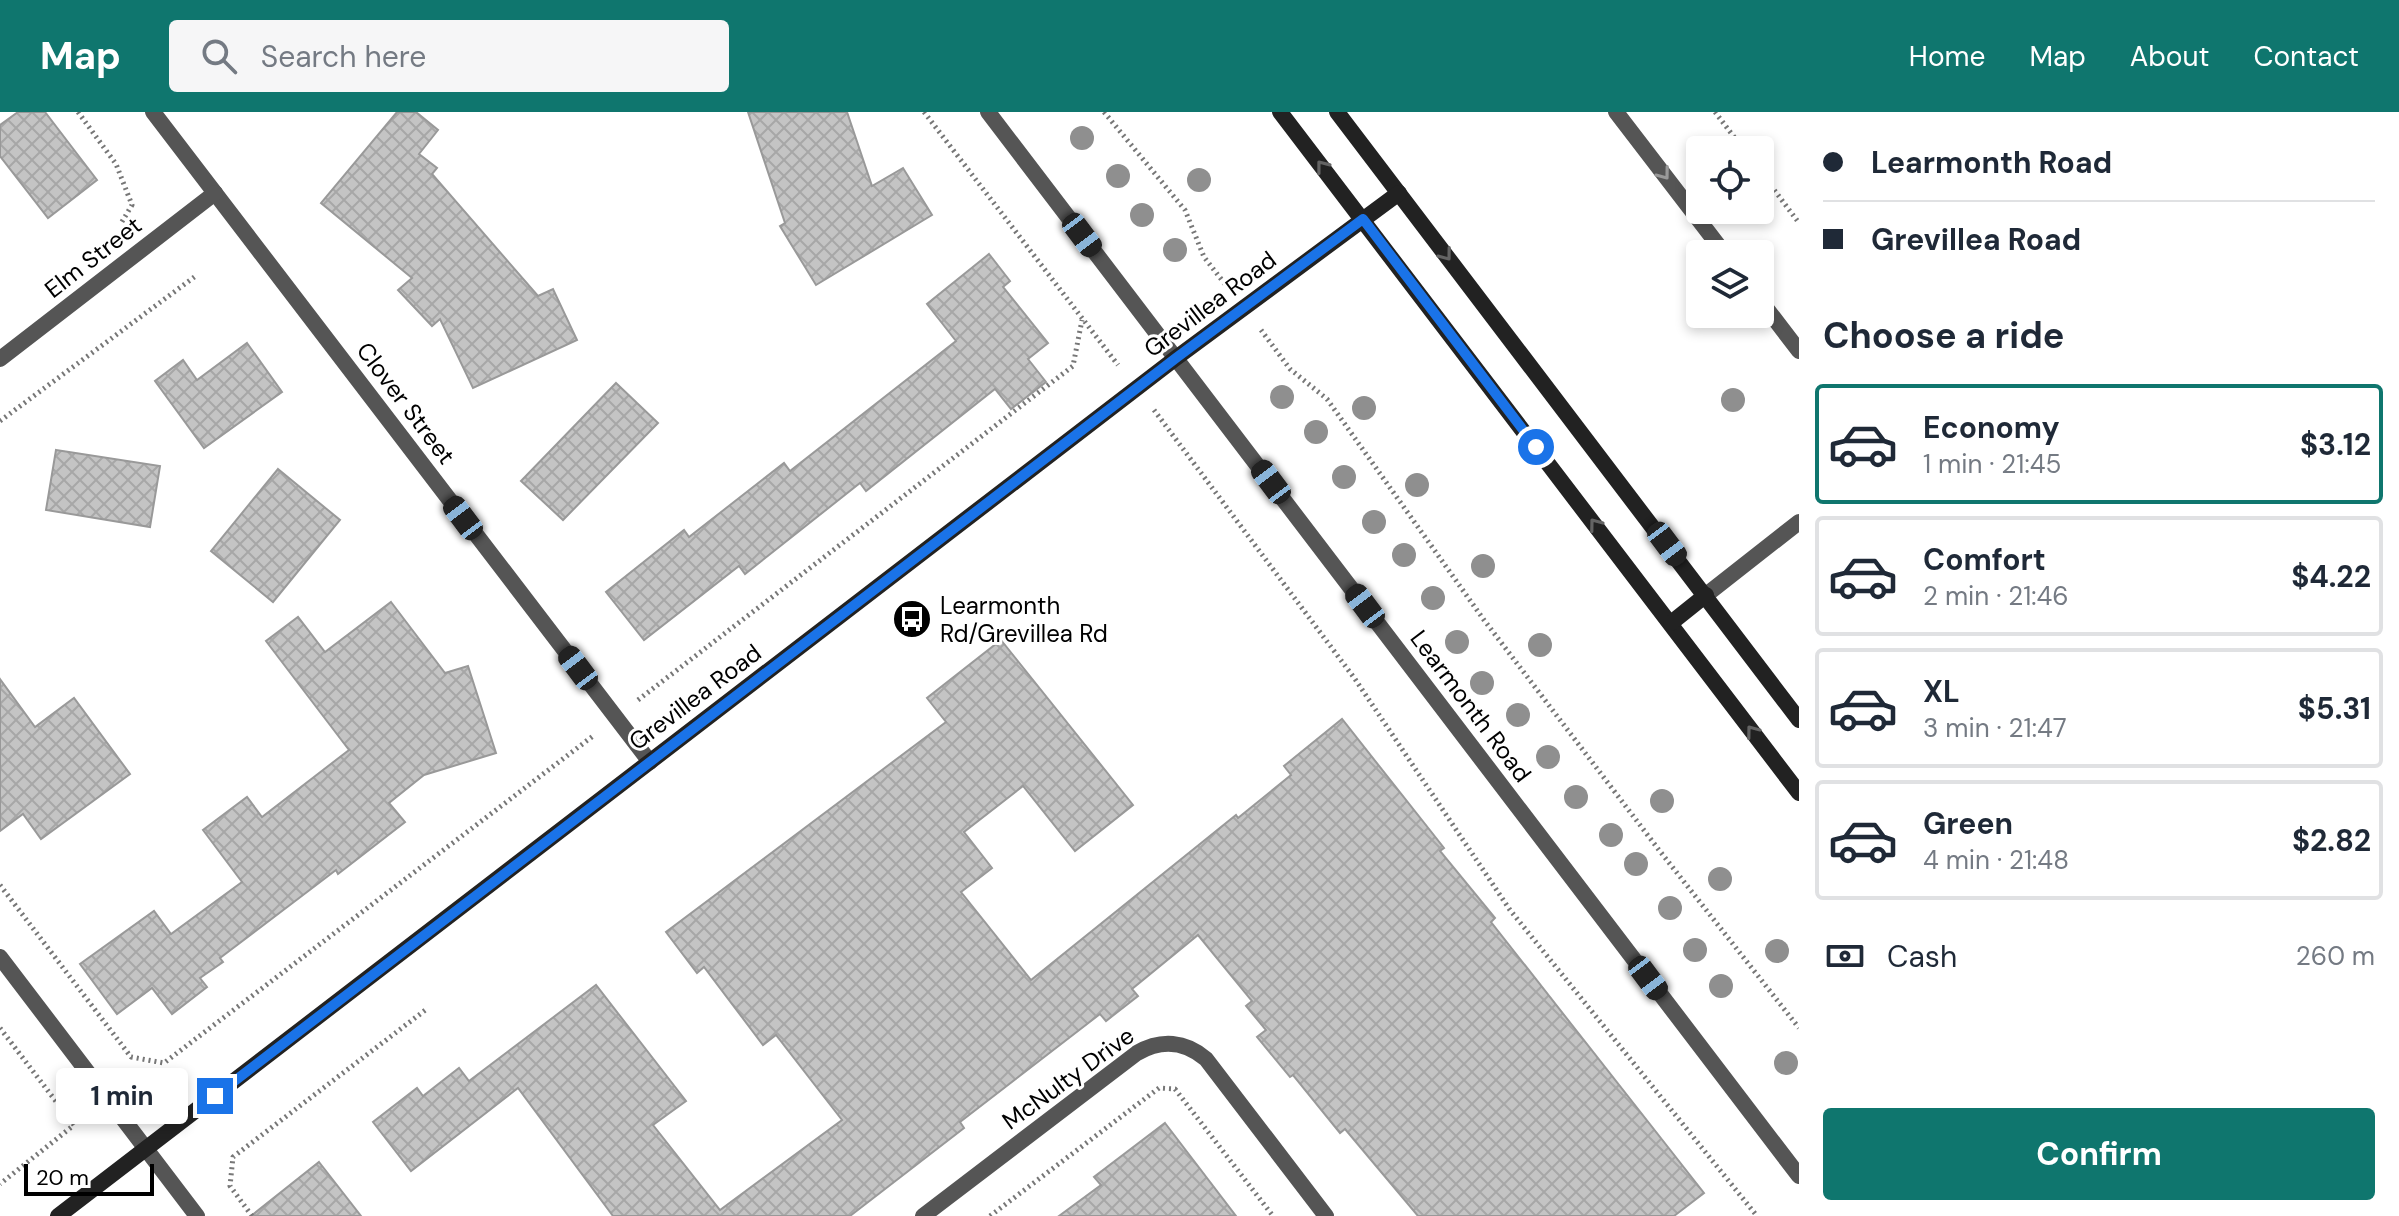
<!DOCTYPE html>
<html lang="en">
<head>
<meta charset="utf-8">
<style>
  body { margin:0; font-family:"DM Sans",sans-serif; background:#f6f6f7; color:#1f2937; height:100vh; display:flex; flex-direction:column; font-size:30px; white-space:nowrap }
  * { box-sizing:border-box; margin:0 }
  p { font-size:26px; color:#747a83 }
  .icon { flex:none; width:44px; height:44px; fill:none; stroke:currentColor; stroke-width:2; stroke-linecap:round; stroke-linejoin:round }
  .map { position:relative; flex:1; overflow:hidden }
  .sheet { display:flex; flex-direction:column; background:#fff; width:600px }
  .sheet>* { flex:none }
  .top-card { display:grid; align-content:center; height:176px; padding:0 24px; background:#fff }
  .buttons { position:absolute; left:1686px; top:24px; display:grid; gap:16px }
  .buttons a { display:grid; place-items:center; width:88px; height:88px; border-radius:8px; background:#fff; box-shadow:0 4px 12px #0003; font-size:40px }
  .scale { position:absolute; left:24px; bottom:20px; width:130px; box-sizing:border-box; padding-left:8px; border:4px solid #000; border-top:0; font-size:22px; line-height:28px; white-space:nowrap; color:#000; -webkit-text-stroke:6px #fff; paint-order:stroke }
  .end { position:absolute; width:36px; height:36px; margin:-18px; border:10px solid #1a73e8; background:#fff; box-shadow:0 0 0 4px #fff }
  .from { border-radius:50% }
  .bubble { position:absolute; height:56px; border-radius:8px; background:#fff; box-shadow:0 4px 12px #0003; font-size:26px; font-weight:700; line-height:56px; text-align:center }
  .car { position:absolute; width:24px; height:48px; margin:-24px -12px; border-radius:10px; box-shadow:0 0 6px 2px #0007; background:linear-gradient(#222 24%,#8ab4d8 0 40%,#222 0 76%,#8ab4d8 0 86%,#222 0) }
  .top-card b { display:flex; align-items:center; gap:28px; height:76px; font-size:30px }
  .top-card b+b { border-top:2px solid #e0e1e3 }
  .top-card i { width:20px; height:20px; background:#1f2937 }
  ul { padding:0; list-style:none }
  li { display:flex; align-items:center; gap:24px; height:120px; margin:0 16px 12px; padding:0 8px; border:4px solid #e0e1e3; border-radius:8px }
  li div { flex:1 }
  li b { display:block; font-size:30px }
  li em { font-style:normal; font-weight:700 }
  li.active { border-color:#0f766e }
  li>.icon { width:72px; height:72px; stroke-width:1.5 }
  h2 { padding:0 24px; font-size:36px; line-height:96px }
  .pay { display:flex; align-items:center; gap:20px; height:88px; padding:0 24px; font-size:30px }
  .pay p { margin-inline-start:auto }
  .button { display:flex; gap:16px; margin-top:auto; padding:16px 24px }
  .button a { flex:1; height:92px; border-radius:8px; background:#0f766e; color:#fff; font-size:32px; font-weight:700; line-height:92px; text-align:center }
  header { display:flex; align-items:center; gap:48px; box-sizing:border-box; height:112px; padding:0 40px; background:#0f766e; color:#fff }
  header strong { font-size:38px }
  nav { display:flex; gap:44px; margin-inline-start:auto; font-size:28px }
  .search { width:560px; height:72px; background:#f6f6f7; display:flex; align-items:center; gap:20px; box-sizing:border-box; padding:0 28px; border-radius:8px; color:#747a83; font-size:30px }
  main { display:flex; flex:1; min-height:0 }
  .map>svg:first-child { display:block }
  .building { fill:url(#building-cross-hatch); stroke:#999; stroke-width:2 }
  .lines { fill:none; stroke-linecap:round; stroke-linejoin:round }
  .path { stroke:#777; stroke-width:5; stroke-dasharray:2 4; stroke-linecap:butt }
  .lane { stroke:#555; stroke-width:16 }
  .street { stroke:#555; stroke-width:16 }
  .secondary { stroke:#222; stroke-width:16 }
  .tree { fill:#8f8f8f }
  .oneway { stroke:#646464 }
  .oneway2 { stroke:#999 }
  .route { stroke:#1a73e8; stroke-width:10 }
  .labels { text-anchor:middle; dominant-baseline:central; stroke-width:6; stroke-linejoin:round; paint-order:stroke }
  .street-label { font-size:24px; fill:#000; stroke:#fff }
  .poi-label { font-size:24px; fill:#000; stroke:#fff; text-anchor:start }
</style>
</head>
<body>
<header>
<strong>Map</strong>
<div class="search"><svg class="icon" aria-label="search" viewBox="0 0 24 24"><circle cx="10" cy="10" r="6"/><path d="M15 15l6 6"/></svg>Search here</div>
<nav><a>Home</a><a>Map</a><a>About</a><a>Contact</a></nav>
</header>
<main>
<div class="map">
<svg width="1799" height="1104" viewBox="0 0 1799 1104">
  <defs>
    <pattern id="building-cross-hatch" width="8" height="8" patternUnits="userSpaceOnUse" patternTransform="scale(2)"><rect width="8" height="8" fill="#c4c4c4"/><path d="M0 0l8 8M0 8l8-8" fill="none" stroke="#a7a7a7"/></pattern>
  </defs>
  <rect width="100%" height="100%" fill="#fff"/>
  <!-- building -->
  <g class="building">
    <path d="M18,0H45L97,68L48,106L0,44V13Z"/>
    <path d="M397,0H416L438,18L419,42L437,56L432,62L538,184L553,177L577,228L473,276L440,207L432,214L398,178L412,166L321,91Z"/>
    <path d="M748,0H847L872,74L903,56L932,103L816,173L780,114L785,111Z"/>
    <path d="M989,142L1010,169L1003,175L1048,231L1028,247L1046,270L1011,297L995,277L866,379L860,371L745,462L739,454L644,528L606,480L684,418L689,425L784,351L790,359L956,229L927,192Z"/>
    <path d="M247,231L282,280L204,336L155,269L183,248L197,268Z"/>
    <path d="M616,271L658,311L563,408L521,369Z"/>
    <path d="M56,338L160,354L150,415L46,398Z"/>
    <path d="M278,357L340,408L273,490L211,439Z"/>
    <path d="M391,490L445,561L468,554L496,641L424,663L389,691L405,710L338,762L336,758L220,846L223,850L200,866L207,875L172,902L152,876L117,902L80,852L154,799L171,822L242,770L203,718L247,685L262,705L349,638L266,529L298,505L325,540Z"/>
    <path d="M1001,528L1133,693L1075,739L1023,674L964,720L992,756L961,780L1031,868L1236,703L1238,706L1291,663L1284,654L1342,607L1444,736L1440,739L1495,806L1491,810L1704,1081L1674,1104H1418L1345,1017L1340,1021L1293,963L1290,965L1257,925L1266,918L1246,894L1252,889L1198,823L1132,877L1138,884L1106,909L1100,902L960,1010L964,1016L850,1104H613L518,976L411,1059L373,1010L417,976L423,984L459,956L469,969L596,873L686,989L653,1013L720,1098L842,1008L776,923L763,933L704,855L697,861L666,820L946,610L927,586Z"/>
    <path d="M0,567L35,615L74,586L130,662L41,727L23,702L0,719Z"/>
    <path d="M1165,1011L1236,1104H1059L1101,1073L1094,1065Z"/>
    <path d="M319,1050L361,1104H251Z"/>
  </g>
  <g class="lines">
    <!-- path -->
    <g class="path">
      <path d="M78,0L116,52L132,93L120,113"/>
      <path d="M924,0L1118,253"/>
      <path d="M1104,0L1185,98L1204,145L1225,172"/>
      <path d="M1715,0L1744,38"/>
      <path d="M1760,59L1799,111"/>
      <path d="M1261,218L1290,257L1327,287L1484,508L1659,738L1799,916"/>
      <path d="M1154,298L1355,567L1510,798L1757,1104"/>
      <path d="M0,309L197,163"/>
      <path d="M638,588L1073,254L1082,208"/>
      <path d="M0,773L131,945L164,951L593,624"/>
      <path d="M0,916L74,1013L0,1072"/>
      <path d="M252,1104L230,1074L233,1045L428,896"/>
      <path d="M990,1104L1159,976L1175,977L1273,1104"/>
    </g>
    <!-- lane -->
    <g class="lane">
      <path d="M1616,0L1725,142"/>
      <path d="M1760,188L1799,239"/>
      <path d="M1706,483L1799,410"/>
    </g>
    <!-- street -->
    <g class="street">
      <path d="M153,0L650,650"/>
      <path d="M988,0L1799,1064"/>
      <path d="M0,247L215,81"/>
      <path d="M0,845L197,1104"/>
      <path d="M923,1104L1137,941C1161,927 1185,929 1206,947L1326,1104"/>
    </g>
    <!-- secondary -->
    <g class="secondary">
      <path d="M1280,0L1799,681"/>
      <path d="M1337,0L1799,608"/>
      <path d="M1671,511L1706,483"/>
      <path d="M58,1104L1176,246L1399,81"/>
    </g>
  </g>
  <!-- trees -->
  <g class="tree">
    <circle cx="1082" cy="26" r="12"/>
    <circle cx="1118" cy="64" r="12"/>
    <circle cx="1199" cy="68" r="12"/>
    <circle cx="1142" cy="103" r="12"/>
    <circle cx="1175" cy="138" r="12"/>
    <circle cx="1282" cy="285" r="12"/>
    <circle cx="1733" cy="288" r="12"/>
    <circle cx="1364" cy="296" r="12"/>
    <circle cx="1316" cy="320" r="12"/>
    <circle cx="1344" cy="365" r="12"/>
    <circle cx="1417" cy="373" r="12"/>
    <circle cx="1374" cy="410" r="12"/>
    <circle cx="1404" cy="443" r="12"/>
    <circle cx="1483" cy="454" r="12"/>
    <circle cx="1433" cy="486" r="12"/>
    <circle cx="1457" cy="530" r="12"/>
    <circle cx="1540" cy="533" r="12"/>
    <circle cx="1482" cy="571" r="12"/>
    <circle cx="1518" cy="603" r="12"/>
    <circle cx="1548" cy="645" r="12"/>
    <circle cx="1576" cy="685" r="12"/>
    <circle cx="1662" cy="689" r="12"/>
    <circle cx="1611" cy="723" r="12"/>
    <circle cx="1636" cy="752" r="12"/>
    <circle cx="1720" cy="767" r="12"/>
    <circle cx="1670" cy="796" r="12"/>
    <circle cx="1695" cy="838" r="12"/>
    <circle cx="1777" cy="839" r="12"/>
    <circle cx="1721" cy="874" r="12"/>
    <circle cx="1786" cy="951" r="12"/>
  </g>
  <!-- one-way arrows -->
  <defs><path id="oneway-chevron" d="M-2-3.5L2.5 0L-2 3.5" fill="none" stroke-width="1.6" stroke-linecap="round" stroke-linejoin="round" transform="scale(2)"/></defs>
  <g class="oneway">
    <use href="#oneway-chevron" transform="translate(1322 54) rotate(-128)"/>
    <use href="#oneway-chevron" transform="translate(1446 143) rotate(53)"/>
    <use href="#oneway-chevron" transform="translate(1595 412) rotate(-127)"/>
    <use href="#oneway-chevron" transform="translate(1752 619) rotate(-127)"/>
  </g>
  <use class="oneway2" href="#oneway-chevron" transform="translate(1664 62) rotate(53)"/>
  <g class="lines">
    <!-- route -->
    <path class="route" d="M215,984L1176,246L1363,107L1536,335"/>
  </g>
  <!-- icons -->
  <defs>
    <g id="bus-disc" transform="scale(2)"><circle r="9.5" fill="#000" stroke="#fff"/><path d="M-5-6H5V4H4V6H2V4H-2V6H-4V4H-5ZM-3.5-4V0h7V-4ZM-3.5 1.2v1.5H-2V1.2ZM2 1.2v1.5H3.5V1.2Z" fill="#fff"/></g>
  </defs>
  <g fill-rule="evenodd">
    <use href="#bus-disc" x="912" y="507"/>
  </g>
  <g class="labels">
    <!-- street labels -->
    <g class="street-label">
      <text transform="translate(93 145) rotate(-38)">Elm Street</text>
      <text transform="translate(1210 192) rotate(-37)">Grevillea Road</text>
      <text transform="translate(406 291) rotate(53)">Clover Street</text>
      <text transform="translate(695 585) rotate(-37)">Grevillea Road</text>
      <text transform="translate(1471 594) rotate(53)">Learmonth Road</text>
      <text transform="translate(1068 966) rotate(-36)">McNulty Drive</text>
    </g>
    <!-- poi labels -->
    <g class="poi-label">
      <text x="940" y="493">Learmonth<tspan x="940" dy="28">Rd/Grevillea Rd</tspan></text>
    </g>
  </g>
</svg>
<div class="buttons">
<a><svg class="icon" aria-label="locate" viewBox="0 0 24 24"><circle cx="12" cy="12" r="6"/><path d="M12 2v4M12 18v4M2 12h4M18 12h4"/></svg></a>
<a><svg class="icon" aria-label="layers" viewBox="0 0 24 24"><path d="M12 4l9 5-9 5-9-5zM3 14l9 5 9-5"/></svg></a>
</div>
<div class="scale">20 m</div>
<i class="end from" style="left:1536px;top:335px"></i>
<i class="end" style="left:215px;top:984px"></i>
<div class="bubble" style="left:56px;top:956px;width:132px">1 min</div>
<i class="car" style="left:1082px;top:123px;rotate:143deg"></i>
<i class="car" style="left:1271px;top:370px;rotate:323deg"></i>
<i class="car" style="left:463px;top:406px;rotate:323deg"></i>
<i class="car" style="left:1667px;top:432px;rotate:143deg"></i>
<i class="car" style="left:1365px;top:494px;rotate:323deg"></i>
<i class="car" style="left:578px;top:556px;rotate:323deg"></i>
<i class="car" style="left:1648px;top:866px;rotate:143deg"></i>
</div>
<section class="sheet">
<div class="top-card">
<b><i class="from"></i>Learmonth Road</b>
<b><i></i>Grevillea Road</b>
</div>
<h2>Choose a ride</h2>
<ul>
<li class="active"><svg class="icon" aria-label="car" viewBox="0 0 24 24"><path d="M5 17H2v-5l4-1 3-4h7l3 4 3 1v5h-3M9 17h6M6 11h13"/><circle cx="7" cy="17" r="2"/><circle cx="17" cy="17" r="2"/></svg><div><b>Economy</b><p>1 min · 21:45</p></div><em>$3.12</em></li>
<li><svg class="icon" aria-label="car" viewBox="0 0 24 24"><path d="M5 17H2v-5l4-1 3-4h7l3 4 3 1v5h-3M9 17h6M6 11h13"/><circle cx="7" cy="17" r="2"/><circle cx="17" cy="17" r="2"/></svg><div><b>Comfort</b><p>2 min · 21:46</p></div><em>$4.22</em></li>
<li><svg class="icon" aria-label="car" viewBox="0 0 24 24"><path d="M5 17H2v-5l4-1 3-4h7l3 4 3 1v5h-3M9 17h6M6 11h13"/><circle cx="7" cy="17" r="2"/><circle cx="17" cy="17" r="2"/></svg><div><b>XL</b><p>3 min · 21:47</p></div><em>$5.31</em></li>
<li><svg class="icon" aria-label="car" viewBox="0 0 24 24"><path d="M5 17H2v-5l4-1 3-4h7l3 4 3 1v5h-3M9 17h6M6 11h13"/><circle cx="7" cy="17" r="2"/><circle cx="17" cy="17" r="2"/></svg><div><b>Green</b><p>4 min · 21:48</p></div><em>$2.82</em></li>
</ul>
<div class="pay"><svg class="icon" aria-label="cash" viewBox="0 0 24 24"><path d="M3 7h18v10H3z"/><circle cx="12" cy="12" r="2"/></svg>Cash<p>260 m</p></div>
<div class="button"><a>Confirm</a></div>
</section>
</main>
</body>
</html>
